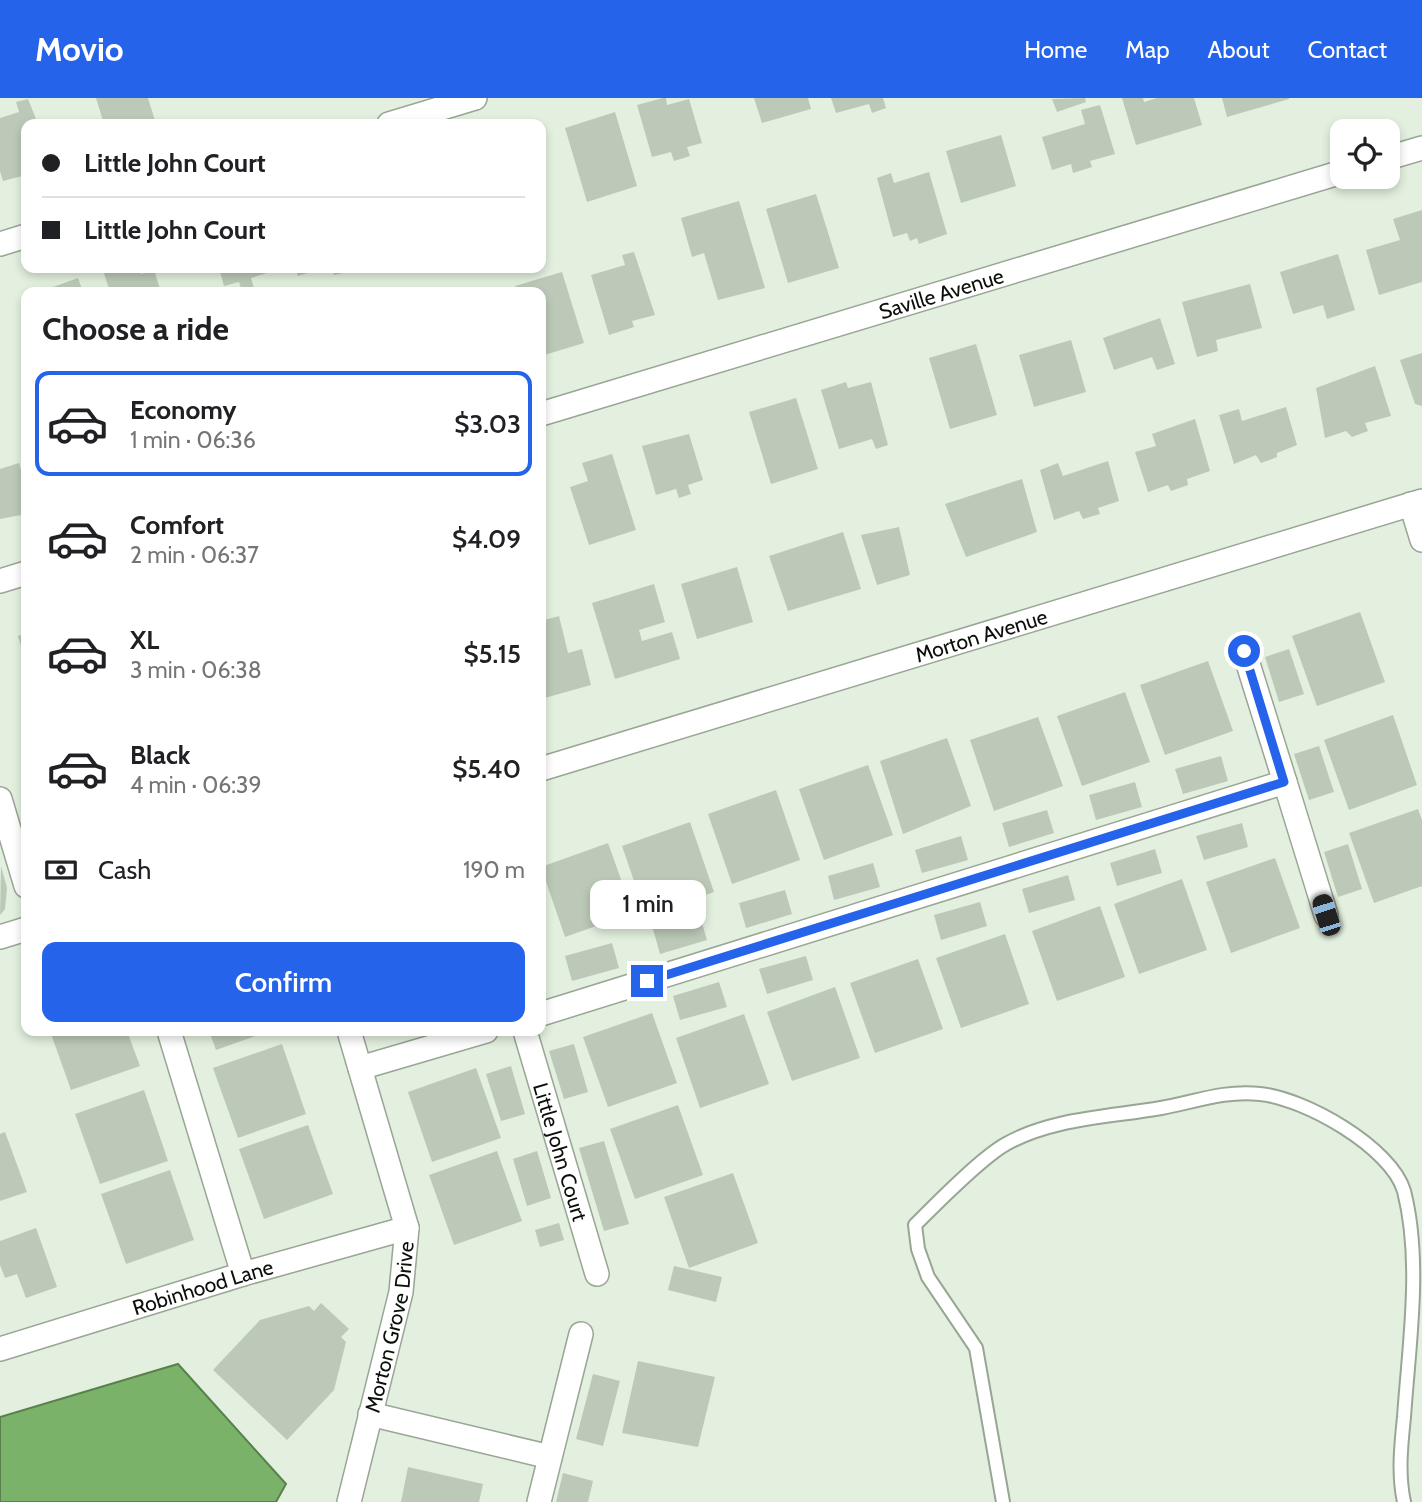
<!DOCTYPE html>
<html lang="en">
<head>
<meta charset="utf-8">
<style>
  body { margin:0; font-family:Cabin,sans-serif; background:#f6f6f6; color:#202124; height:100vh; display:flex; flex-direction:column; font-size:26px; white-space:nowrap }
  * { box-sizing:border-box; margin:0 }
  p { font-size:23px; color:#757577 }
  .icon { flex:none; width:38px; height:38px; fill:none; stroke:currentColor; stroke-width:2; stroke-linecap:round; stroke-linejoin:round }
  .map { position:relative; flex:1; overflow:hidden }
  .side { position:absolute; left:21px; top:189px; width:525px; height:749px; display:flex; flex-direction:column; background:#fff; border-radius:14px; box-shadow:0 4px 10px #0003 }
  .side>* { flex:none }
  .hud { position:absolute; left:21px; top:21px; width:525px; height:154px; border-radius:14px; box-shadow:0 4px 10px #0003; display:grid; align-content:center; height:154px; padding:0 21px; background:#fff }
  .buttons { position:absolute; left:1330px; top:21px; display:grid; gap:14px }
  .buttons a { display:grid; place-items:center; width:70px; height:70px; border-radius:14px; background:#fff; box-shadow:0 4px 10px #0003; font-size:35px }
  .end { position:absolute; width:32px; height:32px; margin:-16px; border:9px solid #2563eb; background:#fff; box-shadow:0 0 0 4px #fff }
  .from { border-radius:50% }
  .bubble { position:absolute; height:49px; border-radius:14px; background:#fff; box-shadow:0 4px 10px #0003; font-size:23px; font-weight:600; line-height:49px; text-align:center }
  .car { position:absolute; width:21px; height:42px; margin:-21px -10px; border-radius:9px; box-shadow:0 0 5px 2px #0007; background:linear-gradient(#222 24%,#8ab4d8 0 40%,#222 0 76%,#8ab4d8 0 86%,#222 0) }
  .hud b { display:flex; align-items:center; gap:24px; height:66px; font-size:26px }
  .hud b+b { border-top:2px solid #e0e0e0 }
  .hud i { width:18px; height:18px; background:#202124 }
  ul { padding:0; list-style:none }
  li { display:flex; align-items:center; gap:21px; height:105px; margin:0 14px 10px; padding:0 7px; border:4px solid transparent; border-radius:14px }
  li div { flex:1 }
  li b { display:block; font-size:26px }
  li em { font-style:normal; font-weight:600 }
  li.on { border-color:#2563eb }
  li>.icon { width:63px; height:63px; stroke-width:1.5 }
  h2 { padding:0 21px; font-size:32px; line-height:84px }
  .pay { display:flex; align-items:center; gap:18px; height:77px; padding:0 21px; font-size:26px }
  .pay p { margin-inline-start:auto }
  .primary-button { display:flex; gap:14px; margin-top:auto; padding:14px 21px }
  .primary-button a { flex:1; height:80px; border-radius:14px; background:#2563eb; color:#fff; font-size:28px; font-weight:600; line-height:80px; text-align:center }
  header { display:flex; align-items:center; gap:42px; box-sizing:border-box; height:98px; padding:0 35px; background:#2563eb; color:#fff }
  header strong { font-size:33px }
  nav { display:flex; gap:38px; margin-inline-start:auto; font-size:24px }
  .map>svg:first-child { display:block }
  .water { fill:#7bb269; stroke:#59814c; stroke-width:2 }
  .building { fill:#bcc9b8 }
  .lines { fill:none; stroke-linecap:round; stroke-linejoin:round }
  .service-casing { stroke:#99a595; stroke-width:16 }
  .minor-casing { stroke:#99a595; stroke-width:26 }
  .service { stroke:#fff; stroke-width:12 }
  .minor { stroke:#fff; stroke-width:23 }
  .route { stroke:#2563eb; stroke-width:9 }
  .labels { text-anchor:middle; dominant-baseline:central; stroke-width:6; stroke-linejoin:round; paint-order:stroke }
  .street-label { font-size:21px; fill:#0b0f0a; stroke:#e3f0df }
</style>
</head>
<body>
<header>
<strong>Movio</strong>
<nav><a>Home</a><a>Map</a><a>About</a><a>Contact</a></nav>
</header>
<div class="map">
<svg width="1422" height="1404" viewBox="0 0 1422 1404">
  <rect width="100%" height="100%" fill="#e3f0df"/>
  <!-- water -->
  <path class="water" d="M178,1266L286,1386L276,1404H0V1319Z"/>
  <!-- building -->
  <g class="building">
    <path d="M96,0H148L156,26H104Z"/>
    <path d="M663,0H666L667,7L689,1L702,45L687,49L690,58L674,63L671,54L652,59L637,7Z"/>
    <path d="M754,0H808L811,11L762,25Z"/>
    <path d="M831,0H883L886,10L872,15L869,6L836,15Z"/>
    <path d="M1085,0L1086,4L1057,14L1052,1Z"/>
    <path d="M1122,0H1143L1144,4L1157,0H1194L1202,27L1136,47Z"/>
    <path d="M1222,0H1289V1L1227,19Z"/>
    <path d="M28,1L38,26H26V77L3,83L0,73V20L19,14L16,4Z"/>
    <path d="M1100,7L1115,56L1090,63L1092,69L1073,75L1071,66L1052,72L1042,39L1085,26L1081,12Z"/>
    <path d="M615,14L637,88L587,104L565,30Z"/>
    <path d="M1001,37L1016,88L961,105L946,53Z"/>
    <path d="M929,74L947,136L919,146L917,140L910,143L907,135L893,139L877,80L891,75L894,85Z"/>
    <path d="M816,96L839,170L788,185L766,111Z"/>
    <path d="M739,103L765,190L718,202L704,155L692,159L681,120Z"/>
    <path d="M1422,112V184L1379,197L1366,152L1400,142L1393,121Z"/>
    <path d="M634,154L655,217L632,223L634,229L609,237L591,177L625,167L622,157Z"/>
    <path d="M1338,156L1355,212L1327,221L1323,207L1293,216L1280,174Z"/>
    <path d="M112,170H139L141,176L154,172L161,194H110L103,172Z"/>
    <path d="M219,170H269L270,174L251,180L254,190L242,193L239,184L224,188Z"/>
    <path d="M295,170H323L298,178Z"/>
    <path d="M332,170H345L347,174L334,177Z"/>
    <path d="M562,174L584,245L541,258V194H517L515,188Z"/>
    <path d="M78,180L83,194H33L53,189Z"/>
    <path d="M1250,186L1262,230L1216,242L1218,253L1197,259L1182,204Z"/>
    <path d="M1160,220L1175,266L1157,272L1152,259L1114,272L1103,240Z"/>
    <path d="M1071,242L1086,294L1034,309L1019,257Z"/>
    <path d="M976,246L997,317L950,331L929,260Z"/>
    <path d="M1422,255V308L1415,306L1400,262Z"/>
    <path d="M1375,268L1391,318L1365,325L1368,333L1352,339L1346,333L1325,340L1316,290Z"/>
    <path d="M846,284L848,290L871,284L888,347L876,351L872,341L839,351L821,292Z"/>
    <path d="M796,300L818,371L771,386L749,314Z"/>
    <path d="M1286,309L1297,347L1277,355V359L1261,365L1256,357L1234,366L1219,317L1239,311L1242,323Z"/>
    <path d="M1195,321L1210,373L1187,381L1188,387L1171,393L1168,387L1148,394L1135,354L1156,348L1152,336Z"/>
    <path d="M689,336L703,382L688,387L691,396L679,400L676,391L656,397L642,348Z"/>
    <path d="M612,356L636,432L589,447L570,389L588,383L582,365Z"/>
    <path d="M1108,363L1119,403L1098,410L1100,416L1083,421L1079,413L1054,422L1040,372L1058,365L1063,378Z"/>
    <path d="M19,365L26,389V416L0,421V371Z"/>
    <path d="M1022,381L1037,434L966,459L945,406Z"/>
    <path d="M899,429L910,477L877,487L861,437Z"/>
    <path d="M843,434L861,491L788,513L769,458Z"/>
    <path d="M737,469L753,524L697,541L681,486Z"/>
    <path d="M654,486L665,524L639,532L642,543L672,534L680,561L615,581L592,505Z"/>
    <path d="M1360,514L1385,584L1317,608L1292,538Z"/>
    <path d="M559,518L568,555L582,551L591,587L541,601V523Z"/>
    <path d="M26,535V564L18,538Z"/>
    <path d="M1289,551L1304,596L1279,604L1265,559Z"/>
    <path d="M1208,563L1233,633L1165,657L1140,587Z"/>
    <path d="M1125,594L1150,664L1082,688L1057,618Z"/>
    <path d="M1393,617L1417,687L1349,712L1324,642Z"/>
    <path d="M1038,619L1063,688L994,713L970,642Z"/>
    <path d="M947,640L971,708L903,736L880,663Z"/>
    <path d="M1319,648L1334,694L1309,702L1294,656Z"/>
    <path d="M1221,658L1228,683L1183,696L1175,671Z"/>
    <path d="M868,667L893,737L824,762L799,691Z"/>
    <path d="M1135,684L1142,709L1096,722L1089,697Z"/>
    <path d="M776,692L800,762L732,786L708,716Z"/>
    <path d="M1418,711L1422,722V788L1374,805L1349,735Z"/>
    <path d="M1047,712L1054,735L1009,749L1002,725Z"/>
    <path d="M690,724L714,794L646,818L622,748Z"/>
    <path d="M1242,725L1248,749L1204,762L1196,738Z"/>
    <path d="M961,738L968,762L922,775L915,752Z"/>
    <path d="M608,745L633,815L565,839L541,769Z"/>
    <path d="M1348,746L1362,791L1338,799L1324,754Z"/>
    <path d="M1155,751L1162,775L1117,788L1110,765Z"/>
    <path d="M1275,760L1300,830L1231,855L1206,784Z"/>
    <path d="M873,765L880,789L834,802L828,778Z"/>
    <path d="M1,768L7,790L5,811L0,817Z"/>
    <path d="M1068,777L1075,802L1029,815L1022,791Z"/>
    <path d="M1182,781L1207,852L1139,876L1114,806Z"/>
    <path d="M785,792L792,816L746,830L739,805Z"/>
    <path d="M980,804L987,828L941,842L934,817Z"/>
    <path d="M1100,808L1125,879L1057,903L1032,833Z"/>
    <path d="M700,818L707,842L660,856L653,831Z"/>
    <path d="M1005,836L1029,906L961,930L936,860Z"/>
    <path d="M612,845L619,870L572,883L565,858Z"/>
    <path d="M806,858L813,882L767,896L759,871Z"/>
    <path d="M918,861L943,931L875,955L850,885Z"/>
    <path d="M719,884L727,909L680,922L673,898Z"/>
    <path d="M835,889L860,960L792,983L767,914Z"/>
    <path d="M652,915L677,985L608,1009L583,939Z"/>
    <path d="M744,916L769,986L700,1010L676,940Z"/>
    <path d="M50,933H127L140,968L71,992Z"/>
    <path d="M209,933H269L216,952Z"/>
    <path d="M282,946L306,1016L238,1040L213,970Z"/>
    <path d="M574,946L588,994L564,1001L549,953Z"/>
    <path d="M511,968L525,1016L501,1023L486,976Z"/>
    <path d="M476,970L501,1040L432,1064L408,994Z"/>
    <path d="M144,992L168,1063L100,1086L75,1016Z"/>
    <path d="M678,1007L703,1077L635,1101L610,1031Z"/>
    <path d="M308,1027L333,1096L264,1121L239,1051Z"/>
    <path d="M5,1034L27,1094L0,1103V1036Z"/>
    <path d="M604,1043L629,1126L604,1133L579,1050Z"/>
    <path d="M497,1053L522,1123L454,1147L429,1077Z"/>
    <path d="M537,1053L551,1100L527,1108L513,1061Z"/>
    <path d="M170,1072L194,1142L126,1166L101,1096Z"/>
    <path d="M733,1075L758,1145L689,1170L664,1099Z"/>
    <path d="M559,1125L564,1142L540,1149L535,1132Z"/>
    <path d="M36,1130L57,1189L26,1200L17,1176L5,1180L0,1167V1143Z"/>
    <path d="M674,1168L722,1179L716,1204L668,1192Z"/>
    <path d="M321,1205L349,1231L341,1239L346,1244L334,1292L287,1342L213,1272L260,1222L309,1208L314,1213Z"/>
    <path d="M638,1263L715,1279L698,1349L622,1335Z"/>
    <path d="M593,1276L620,1283L603,1348L576,1341Z"/>
    <path d="M408,1369L483,1386L479,1404H401Z"/>
    <path d="M563,1375L593,1383L588,1404H556Z"/>
  </g>
  <g class="lines">
    <!-- service casing -->
    <g class="service-casing">
      <path id="service" d="M1003,1404L976,1250L928,1179L918,1151L915,1127C937,1105 981,1060 1006,1046C1052,1020 1110,1019 1161,1010C1195,1004 1224,992 1260,996C1304,1000 1391,1049 1404,1093C1422,1164 1409,1246 1404,1319C1401,1348 1398,1376 1404,1404"/>
    </g>
    <!-- minor casing -->
    <g class="minor-casing">
      <g id="minor">
        <path d="M389,26L475,0"/>
        <path d="M1388,60L1422,50"/>
        <path d="M0,146L26,138"/>
        <path id="s1" d="M541,316L1342,74"/>
        <path d="M1411,406L1422,442"/>
        <path d="M0,483L26,475"/>
        <path d="M1244,553L1285,684"/>
        <path id="s2" d="M541,671L1422,403"/>
        <path d="M0,701L26,788"/>
        <path d="M0,839L26,831"/>
        <path d="M541,916L1285,684L1326,817"/>
        <path d="M169,933L243,1176"/>
        <path id="s3" d="M525,933L597,1176"/>
        <path d="M360,970L486,933"/>
        <path id="s4" d="M0,1251L243,1176L407,1130"/>
        <path d="M370,1316L550,1359"/>
        <path id="s5" d="M349,1404L401,1194L407,1130L349,933"/>
        <path d="M539,1404L581,1236"/>
      </g>
    </g>
    <!-- service -->
    <use href="#service" class="service"/>
    <!-- minor -->
    <use href="#minor" class="minor"/>
  </g>
  <g class="lines">
    <!-- route -->
    <path class="route" d="M647,883L1284,684L1244,553"/>
  </g>
  <g class="labels">
    <!-- street labels -->
    <g class="street-label">
      <text stroke="none"><textPath href="#s1" startOffset="418">Saville Avenue</textPath></text>
      <text stroke="none"><textPath href="#s2" startOffset="460">Morton Avenue</textPath></text>
      <text stroke="none"><textPath href="#s3" startOffset="126">Little John Court</textPath></text>
      <text stroke="none"><textPath href="#s4" startOffset="212">Robinhood Lane</textPath></text>
      <text stroke="none"><textPath href="#s5" startOffset="180">Morton Grove Drive</textPath></text>
    </g>
  </g>
</svg>
<div class="buttons">
<a><svg class="icon" aria-label="locate" viewBox="0 0 24 24"><circle cx="12" cy="12" r="6"/><path d="M12 2v4M12 18v4M2 12h4M18 12h4"/></svg></a>
</div>
<i class="end from" style="left:1244px;top:553px"></i>
<i class="end" style="left:647px;top:883px"></i>
<div class="bubble" style="left:590px;top:782px;width:116px">1 min</div>
<i class="car" style="left:1326px;top:817px;rotate:342deg"></i>
<div class="hud">
<b><i class="from"></i>Little John Court</b>
<b><i></i>Little John Court</b>
</div>
<section class="side">
<h2>Choose a ride</h2>
<ul>
<li class="on"><svg class="icon" aria-label="car" viewBox="0 0 24 24"><path d="M5 17H2v-5l4-1 3-4h7l3 4 3 1v5h-3M9 17h6M6 11h13"/><circle cx="7" cy="17" r="2"/><circle cx="17" cy="17" r="2"/></svg><div><b>Economy</b><p>1 min · 06:36</p></div><em>$3.03</em></li>
<li><svg class="icon" aria-label="car" viewBox="0 0 24 24"><path d="M5 17H2v-5l4-1 3-4h7l3 4 3 1v5h-3M9 17h6M6 11h13"/><circle cx="7" cy="17" r="2"/><circle cx="17" cy="17" r="2"/></svg><div><b>Comfort</b><p>2 min · 06:37</p></div><em>$4.09</em></li>
<li><svg class="icon" aria-label="car" viewBox="0 0 24 24"><path d="M5 17H2v-5l4-1 3-4h7l3 4 3 1v5h-3M9 17h6M6 11h13"/><circle cx="7" cy="17" r="2"/><circle cx="17" cy="17" r="2"/></svg><div><b>XL</b><p>3 min · 06:38</p></div><em>$5.15</em></li>
<li><svg class="icon" aria-label="car" viewBox="0 0 24 24"><path d="M5 17H2v-5l4-1 3-4h7l3 4 3 1v5h-3M9 17h6M6 11h13"/><circle cx="7" cy="17" r="2"/><circle cx="17" cy="17" r="2"/></svg><div><b>Black</b><p>4 min · 06:39</p></div><em>$5.40</em></li>
</ul>
<div class="pay"><svg class="icon" aria-label="cash" viewBox="0 0 24 24"><path d="M3 7h18v10H3z"/><circle cx="12" cy="12" r="2"/></svg>Cash<p>190 m</p></div>
<div class="primary-button"><a>Confirm</a></div>
</section>
</div>
</body>
</html>
